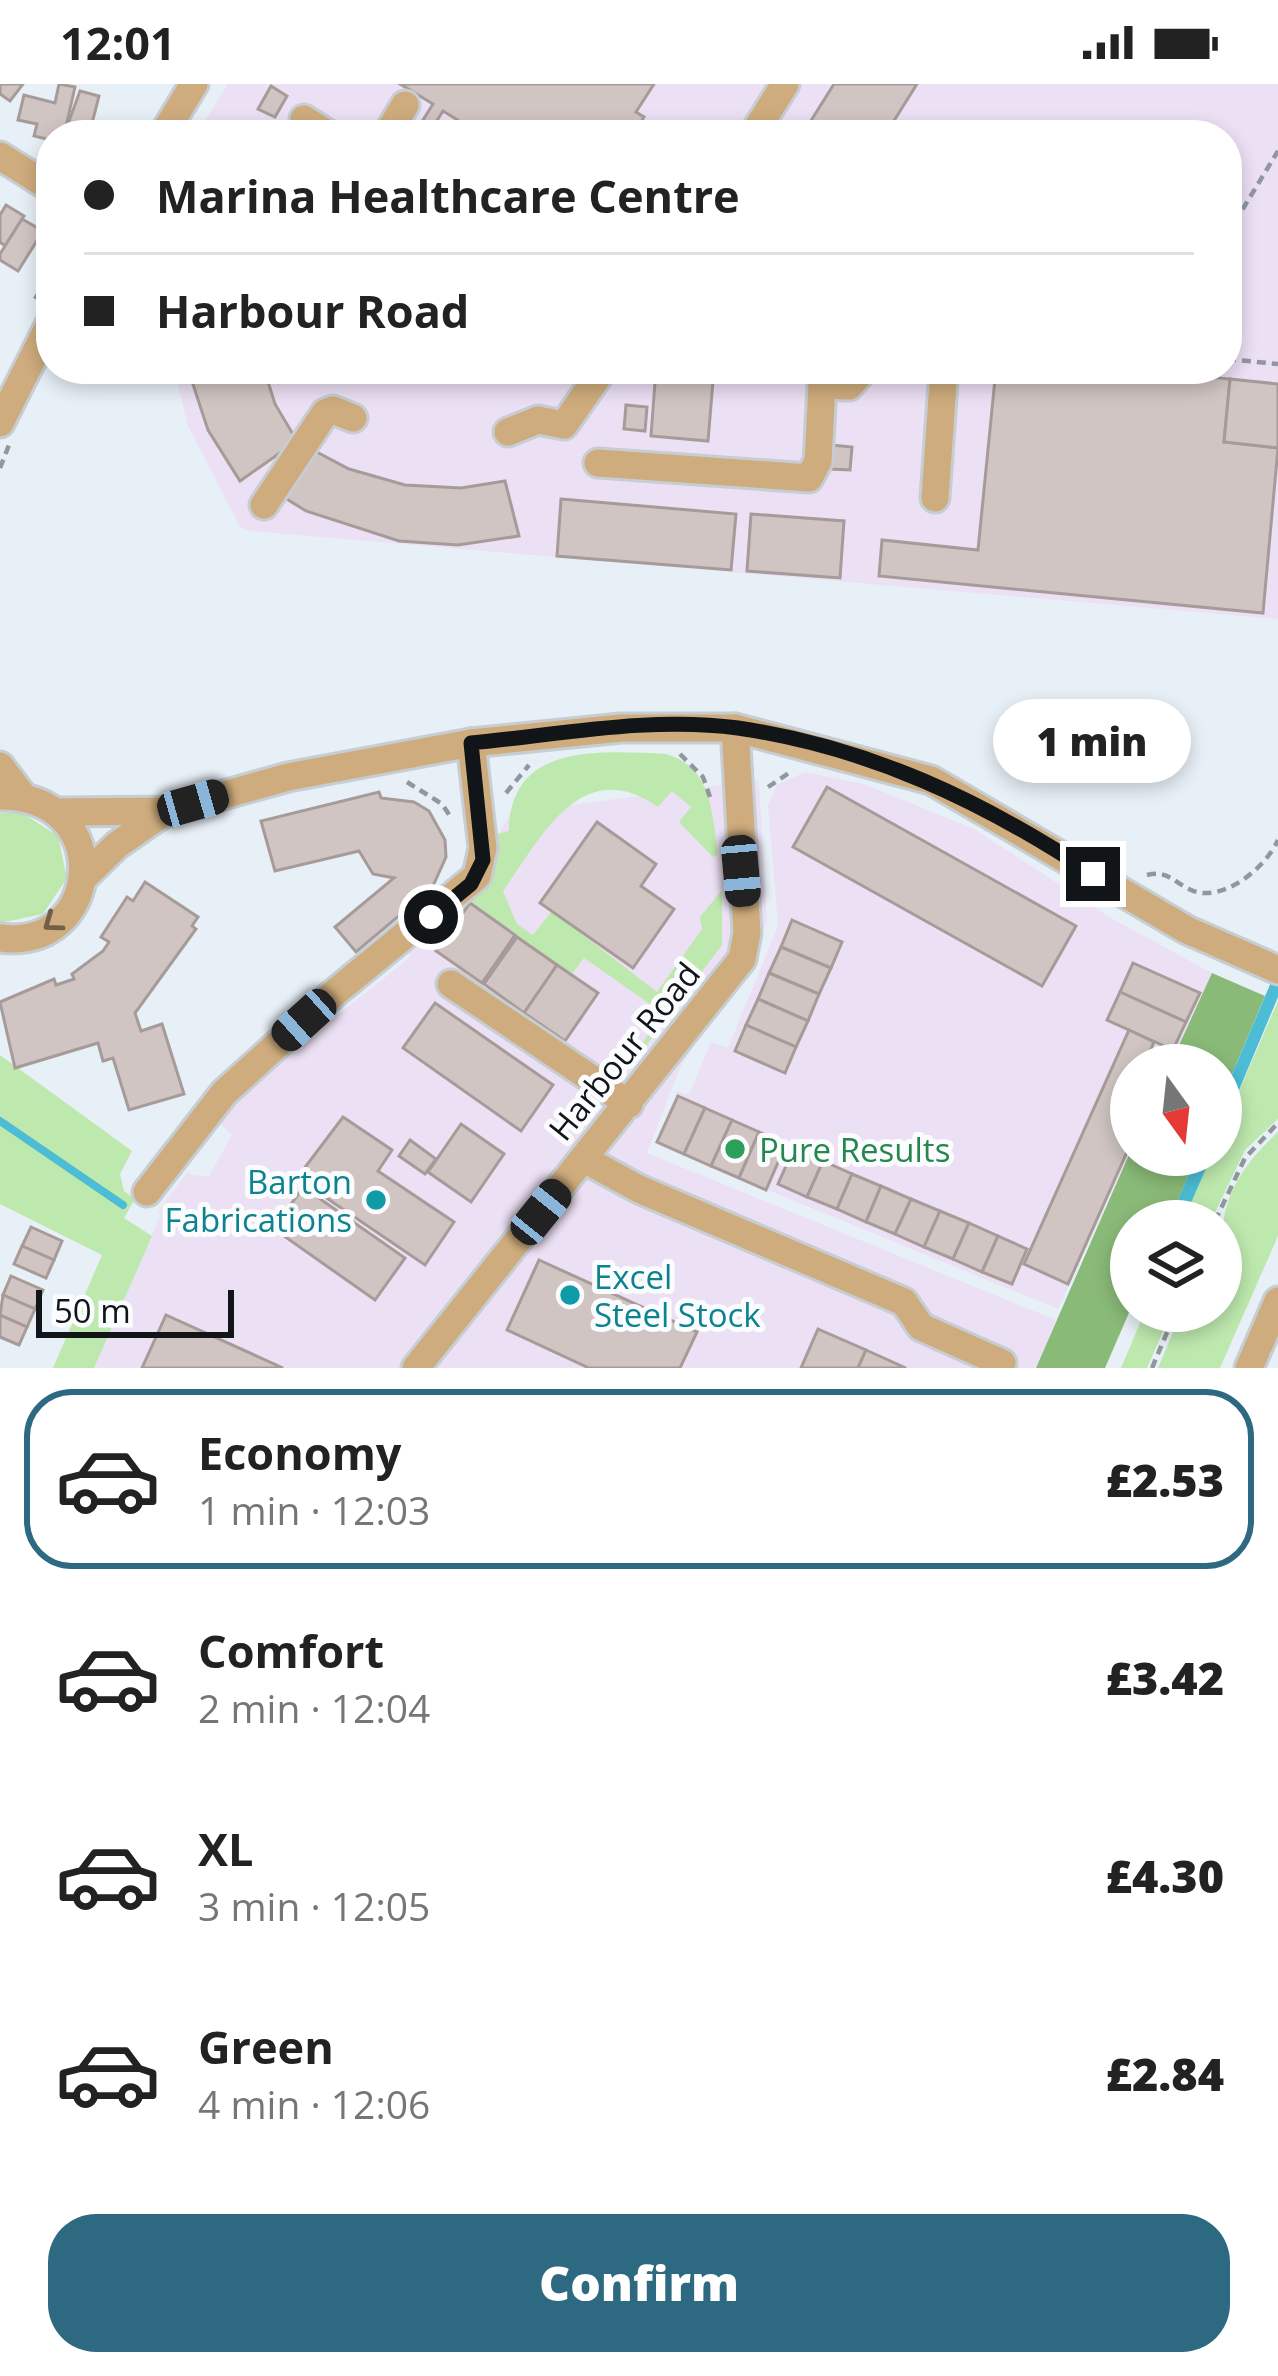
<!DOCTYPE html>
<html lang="en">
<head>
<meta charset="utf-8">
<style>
  body { margin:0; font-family:"Open Sans",sans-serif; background:#f2f2f2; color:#222; height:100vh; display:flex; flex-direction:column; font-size:45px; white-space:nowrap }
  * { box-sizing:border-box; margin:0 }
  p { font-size:39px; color:#767676 }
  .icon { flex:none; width:66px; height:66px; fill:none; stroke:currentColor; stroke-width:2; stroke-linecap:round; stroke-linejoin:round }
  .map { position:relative; height:1284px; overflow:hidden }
  .side { display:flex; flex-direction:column; background:#fff; flex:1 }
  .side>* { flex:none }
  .hud { position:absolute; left:36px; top:36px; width:1206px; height:264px; border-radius:48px; box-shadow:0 6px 18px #0003; display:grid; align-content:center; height:264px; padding:0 48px; background:#fff }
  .needle { width:78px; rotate:165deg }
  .controls { position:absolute; left:1110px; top:960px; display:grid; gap:24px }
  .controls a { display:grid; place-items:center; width:132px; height:132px; border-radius:50%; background:#fff; box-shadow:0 6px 18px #0003; font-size:60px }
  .scale { position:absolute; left:36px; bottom:30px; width:198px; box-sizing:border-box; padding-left:12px; border:6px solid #121517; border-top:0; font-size:33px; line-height:42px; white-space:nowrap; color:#121517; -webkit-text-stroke:9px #fbfcfe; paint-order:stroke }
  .end { position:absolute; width:54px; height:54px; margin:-27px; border:15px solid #121517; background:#fff; box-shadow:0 0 0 6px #fff }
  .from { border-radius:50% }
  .bubble { position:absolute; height:84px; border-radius:42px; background:#fff; box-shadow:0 6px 18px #0003; font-size:39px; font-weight:800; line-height:84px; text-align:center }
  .car { position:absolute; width:36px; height:72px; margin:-36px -18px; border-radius:15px; box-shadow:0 0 9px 3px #0007; background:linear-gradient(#222 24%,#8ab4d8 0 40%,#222 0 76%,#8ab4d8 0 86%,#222 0) }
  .hud b { display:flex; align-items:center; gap:42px; height:114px; font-size:45px }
  .hud b+b { border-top:3px solid #e0e0e0 }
  .hud i { width:30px; height:30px; background:#222 }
  ul { padding:21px 0 0; list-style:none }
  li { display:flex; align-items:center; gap:36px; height:180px; margin:0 24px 18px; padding:0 24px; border:6px solid transparent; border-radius:48px }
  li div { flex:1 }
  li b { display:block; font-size:45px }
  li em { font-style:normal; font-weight:800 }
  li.on { border-color:#2d6a81 }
  li>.icon { width:108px; height:108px; stroke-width:1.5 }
  .primary-button { display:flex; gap:24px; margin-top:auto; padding:24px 48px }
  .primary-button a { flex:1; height:138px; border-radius:48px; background:#2d6a81; color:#fff; font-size:48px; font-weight:800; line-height:138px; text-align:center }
  .status { display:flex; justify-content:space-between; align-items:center; height:84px; padding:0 60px; background:#fff; direction:ltr }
  .status svg { height:33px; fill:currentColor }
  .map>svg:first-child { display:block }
  .commercial { fill:#ece0f4 }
  .green { fill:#bee9ae }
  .forest { fill:#8aba78 }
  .water { fill:#4cbdd4 }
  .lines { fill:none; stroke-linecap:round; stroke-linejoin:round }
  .stream { stroke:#4cbdd4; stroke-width:8 }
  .building { fill:#d0c5c3; stroke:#a69b99; stroke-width:3 }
  .minor-casing { stroke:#c6cdd3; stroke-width:33 }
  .path { stroke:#91979c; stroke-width:4.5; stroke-dasharray:9 6; stroke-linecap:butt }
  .minor { stroke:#cfac7d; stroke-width:27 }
  .oneway { stroke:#70604a }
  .route { stroke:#121517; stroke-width:15 }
  .leisure-dot { fill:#2e9e5b; stroke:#fbfcfe; stroke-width:4.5 }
  .culture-dot { fill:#0f9aa8; stroke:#fbfcfe; stroke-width:4.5 }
  .labels { text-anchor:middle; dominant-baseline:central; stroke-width:10; stroke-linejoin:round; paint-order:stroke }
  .street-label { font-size:33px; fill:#121517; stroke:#fbfcfe }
  .leisure-label { font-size:33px; fill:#27864d; stroke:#fbfcfe; text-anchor:start }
  .culture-label { font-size:33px; fill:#0d838f; stroke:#fbfcfe; text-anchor:end }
</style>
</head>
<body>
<div class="status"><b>12:01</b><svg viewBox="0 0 49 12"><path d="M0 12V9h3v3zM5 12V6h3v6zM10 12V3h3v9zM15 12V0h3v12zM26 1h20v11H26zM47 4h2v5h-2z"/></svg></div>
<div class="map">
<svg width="1278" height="1284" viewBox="0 0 1278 1284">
  <rect width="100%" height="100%" fill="#e8f0f7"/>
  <!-- commercial -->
  <g class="commercial">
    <path d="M228,0H1278V535L251,447L240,443L188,342L174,285H1227V51H196Z"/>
    <path d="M805,688L864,700L974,745L1111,834L1212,889L1170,981H1131V1066L1058,1225L655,1060L677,1007L689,1011L711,958L728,964L778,842L768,721L777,701Z"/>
    <path d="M759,696L767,839L680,984L647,1069L1056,1236L1036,1284H94L161,1131L158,1127L189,1086L191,1091L209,1092L232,1051L218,1037L266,988L408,875L412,861L478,810L491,793L498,752L510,729Z"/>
  </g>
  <!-- green -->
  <g class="green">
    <path d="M666,670C713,683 712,731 718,771L713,773L679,738L691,723L672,707L658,723C581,669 541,754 503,807L517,840L533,851L552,827L657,908L702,845L700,833L722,806V861L633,979L618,982L619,964L633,973L663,929L584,874L571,891L470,819L495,780L497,750L509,747C510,659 598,667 666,670Z"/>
    <path d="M21,728L58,752L67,794L43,830L0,839V729Z"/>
    <path d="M1278,917V1035L1245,1066L1211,1137H1183L1212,1071H1221V1049Z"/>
    <path d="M0,971L132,1067L120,1090L124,1107L135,1115L124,1134L152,1152L94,1284H53L102,1171L0,1120Z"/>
    <path d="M1278,1048V1152L1220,1284H1158L1182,1227H1221C1221,1145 1212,1109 1278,1048Z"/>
    <path d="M1145,1227H1172L1147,1284H1121Z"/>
  </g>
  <!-- forest -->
  <g class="forest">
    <path d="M1212,889L1265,912L1221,1016V981H1170Z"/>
    <path d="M1131,1066V1071H1197L1169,1137H1131V1224L1105,1284H1036Z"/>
  </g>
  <!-- water -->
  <g class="water">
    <path d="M1278,882V913L1221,1049V1016Z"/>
    <path d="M1197,1071H1212L1183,1137H1169Z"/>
  </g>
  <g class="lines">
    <!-- stream -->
    <path class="stream" d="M0,1037L123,1121"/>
  </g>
  <!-- building -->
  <g class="building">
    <path d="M0,0H23L10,17L0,10Z"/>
    <path d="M59,0L75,3L64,51H51V56L34,52L37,40L18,36L24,11L55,19Z"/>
    <path d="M400,0H654L636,28L644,33L633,51H482L443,27L428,51H419L415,49L433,20Z"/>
    <path d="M834,0H917L885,51H802Z"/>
    <path d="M271,2L287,12L275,33L258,25Z"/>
    <path d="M80,7L99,12L89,51H64Z"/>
    <path d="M6,121L24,132L5,162L0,158V131Z"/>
    <path d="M22,135L43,147L18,187L0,176V170Z"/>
    <path d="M188,285H264L275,320L297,357L240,397L208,346Z"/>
    <path d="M656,285H714L708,357L651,352Z"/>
    <path d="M996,285H1124L1230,295L1224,358L1278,364L1263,529L879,492L882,456L978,466Z"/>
    <path d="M1230,295L1278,300V364L1224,358Z"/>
    <path d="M626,321L647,323L645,347L624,345Z"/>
    <path d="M832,361L852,363L850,386L830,385Z"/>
    <path d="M313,366L349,385L405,401L461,404L505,397L519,452L458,461L399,457L306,427L282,412Z"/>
    <path d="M561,415L736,430L731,486L557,472Z"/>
    <path d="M751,430L844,437L840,494L747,487Z"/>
    <path d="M827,703L1076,842L1042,902L793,763Z"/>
    <path d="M379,708L381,714L414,718L429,727L445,756L446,773L432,804L356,868L335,843L394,794L373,790L359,767L275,787L261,737Z"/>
    <path d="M597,738L656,780L641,802L674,825L633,884L540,819Z"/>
    <path d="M145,798L198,833L192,842L196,845L135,929L141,947L162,940L184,1010L129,1026L113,974L103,977L98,959L15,984L0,918L54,895L56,901L74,895L72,890L103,867L109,858L101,853L127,813L133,817Z"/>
    <path d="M470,819L515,851L482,899L436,867Z"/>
    <path d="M792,836L842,858L831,884L781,863Z"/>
    <path d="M517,853L557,881L524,929L484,900Z"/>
    <path d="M781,863L831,884L819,910L769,889Z"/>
    <path d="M1133,879L1200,909L1186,938L1120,908Z"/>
    <path d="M557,881L598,909L565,957L524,929Z"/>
    <path d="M769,889L819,910L808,937L758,915Z"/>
    <path d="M1120,908L1186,938L1173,966L1107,936Z"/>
    <path d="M758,915L808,937L796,963L746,941Z"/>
    <path d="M435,919L553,1001L521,1047L403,964Z"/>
    <path d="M746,941L796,963L785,989L735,967Z"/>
    <path d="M1129,946L1154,958L1151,965L1170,973L1166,981H1131V1059L1068,1200L1024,1180Z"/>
    <path d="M678,1012L705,1024L684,1070L657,1058Z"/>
    <path d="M705,1024L732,1036L711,1082L684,1070Z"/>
    <path d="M343,1033L392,1066L378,1087L454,1138L425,1181L297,1094Z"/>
    <path d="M732,1036L759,1048L739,1094L711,1082Z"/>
    <path d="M461,1040L504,1070L471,1118L428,1088Z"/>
    <path d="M759,1048L786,1060L766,1106L739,1094Z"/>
    <path d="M410,1056L436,1075L425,1090L399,1072Z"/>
    <path d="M794,1064L823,1077L807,1113L778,1100Z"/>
    <path d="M823,1077L852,1090L837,1125L807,1113Z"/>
    <path d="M852,1090L881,1102L866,1138L837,1125Z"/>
    <path d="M881,1102L911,1115L895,1150L866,1138Z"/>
    <path d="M303,1103L405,1174L375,1216L274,1145Z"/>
    <path d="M911,1115L940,1127L924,1163L895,1150Z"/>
    <path d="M940,1127L969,1139L953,1175L924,1163Z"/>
    <path d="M969,1139L998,1152L982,1188L953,1175Z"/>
    <path d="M31,1143L62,1157L54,1176L22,1162Z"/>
    <path d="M998,1152L1027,1165L1012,1200L982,1188Z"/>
    <path d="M22,1162L54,1176L46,1194L14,1180Z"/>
    <path d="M539,1176L697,1248L680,1284H589L507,1246Z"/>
    <path d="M11,1192L43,1206L35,1225L3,1211Z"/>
    <path d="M3,1211L35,1225L27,1243L0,1231Z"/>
    <path d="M0,1231L27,1243L19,1261L0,1253Z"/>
    <path d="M166,1231L283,1284H142Z"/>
    <path d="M818,1245L866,1266L858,1284H801Z"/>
    <path d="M866,1266L906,1284H858Z"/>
  </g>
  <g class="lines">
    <!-- minor casing -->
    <g class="minor-casing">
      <g id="minor">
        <path d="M304,35L329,51"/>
        <path d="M163,51L194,0"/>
        <path d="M387,51L405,21"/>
        <path d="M753,51L785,0"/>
        <path d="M0,72L51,104"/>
        <path d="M0,339L51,238"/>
        <path d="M508,348L538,336L564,341L603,285"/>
        <path d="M598,379L809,394L818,377L822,301L849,302L864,285"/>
        <path d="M935,414L944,285"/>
        <path d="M264,421L325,329L333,326L353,334"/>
        <path d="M0,682L22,711"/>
        <path d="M0,712C117,711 103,868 0,854"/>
        <path d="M59,728L166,727L288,693L471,659L621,644H735L931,696L1187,846L1278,886"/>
        <path d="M83,794L117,761L166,727"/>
        <path d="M451,900L629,1020"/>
        <path d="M584,1075L639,1105L904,1218L921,1243L1002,1279"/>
        <path d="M147,1108L224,1009L333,910L477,792L483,764L471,659"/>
        <path d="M416,1284L742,875L747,849L735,644"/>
        <path d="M1249,1284L1278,1217"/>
      </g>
    </g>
    <!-- path -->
    <g class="path">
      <path d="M1227,151L1278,67"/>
      <path d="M35,215L51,189"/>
      <path d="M1227,275L1278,280"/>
      <path d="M0,384L9,361"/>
      <path d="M680,670L703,693L710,713"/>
      <path d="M407,698L442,720L452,735"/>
      <path d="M768,703L792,687"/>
      <path d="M506,709L529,681"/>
      <path d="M1147,791C1168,786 1173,798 1191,806C1223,820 1266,783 1278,756"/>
      <path d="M1215,1137L1245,1074L1278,1039"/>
      <path d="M1152,1284L1176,1227"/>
    </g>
    <!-- minor -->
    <use href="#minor" class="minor"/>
  </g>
  <!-- one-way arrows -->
  <defs><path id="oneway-chevron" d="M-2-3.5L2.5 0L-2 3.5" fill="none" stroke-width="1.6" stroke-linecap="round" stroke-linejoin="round" transform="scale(3)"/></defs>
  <use class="oneway" href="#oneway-chevron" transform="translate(52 839) rotate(144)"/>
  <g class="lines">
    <!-- route -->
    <path class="route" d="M431,833L471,800L483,776L471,659C557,651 651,632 738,644C869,663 983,717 1093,790"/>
  </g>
  <!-- markers -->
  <circle class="leisure-dot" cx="735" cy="1065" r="12"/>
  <g class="culture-dot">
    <circle cx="376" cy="1116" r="12"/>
    <circle cx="570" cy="1211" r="12"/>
  </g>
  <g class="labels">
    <!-- street labels -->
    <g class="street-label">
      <text transform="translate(624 967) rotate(-51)">Harbour Road</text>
    </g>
    <!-- leisure labels -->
    <g class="leisure-label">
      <text x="759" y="1065">Pure Results</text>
    </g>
    <!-- culture labels -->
    <g class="culture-label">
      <text x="352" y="1097">Barton<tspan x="352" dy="38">Fabrications</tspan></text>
      <text x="594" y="1192" text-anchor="start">Excel<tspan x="594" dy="38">Steel Stock</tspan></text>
    </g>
  </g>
</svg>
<div class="controls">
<a><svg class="needle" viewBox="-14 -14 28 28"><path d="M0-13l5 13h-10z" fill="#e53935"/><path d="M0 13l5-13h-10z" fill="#767676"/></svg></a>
<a><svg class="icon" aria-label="layers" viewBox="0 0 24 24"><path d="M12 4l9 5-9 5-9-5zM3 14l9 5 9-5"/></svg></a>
</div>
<div class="scale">50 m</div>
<i class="end from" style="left:431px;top:833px"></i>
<i class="end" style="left:1093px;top:790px"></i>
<div class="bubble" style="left:993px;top:615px;width:198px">1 min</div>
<i class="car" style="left:193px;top:719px;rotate:74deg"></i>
<i class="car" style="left:741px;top:787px;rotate:175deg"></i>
<i class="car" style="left:304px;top:936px;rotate:228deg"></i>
<i class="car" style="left:541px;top:1128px;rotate:39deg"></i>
<div class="hud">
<b><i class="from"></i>Marina Healthcare Centre</b>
<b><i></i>Harbour Road</b>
</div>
</div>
<section class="side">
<ul>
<li class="on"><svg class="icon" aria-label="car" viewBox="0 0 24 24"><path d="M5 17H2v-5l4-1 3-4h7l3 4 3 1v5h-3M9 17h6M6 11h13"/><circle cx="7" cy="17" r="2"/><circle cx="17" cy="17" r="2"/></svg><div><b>Economy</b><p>1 min · 12:03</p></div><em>£2.53</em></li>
<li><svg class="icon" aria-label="car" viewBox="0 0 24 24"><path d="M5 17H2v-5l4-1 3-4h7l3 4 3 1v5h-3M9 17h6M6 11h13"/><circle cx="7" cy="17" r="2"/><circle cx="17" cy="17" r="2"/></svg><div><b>Comfort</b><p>2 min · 12:04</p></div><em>£3.42</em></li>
<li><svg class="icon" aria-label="car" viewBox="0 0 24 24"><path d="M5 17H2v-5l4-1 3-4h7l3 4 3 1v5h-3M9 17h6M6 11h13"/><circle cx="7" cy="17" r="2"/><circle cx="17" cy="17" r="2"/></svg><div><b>XL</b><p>3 min · 12:05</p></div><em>£4.30</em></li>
<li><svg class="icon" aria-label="car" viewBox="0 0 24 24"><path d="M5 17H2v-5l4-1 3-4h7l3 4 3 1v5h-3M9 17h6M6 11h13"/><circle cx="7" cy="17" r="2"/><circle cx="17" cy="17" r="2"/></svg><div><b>Green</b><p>4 min · 12:06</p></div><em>£2.84</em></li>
</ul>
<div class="primary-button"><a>Confirm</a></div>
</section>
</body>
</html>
